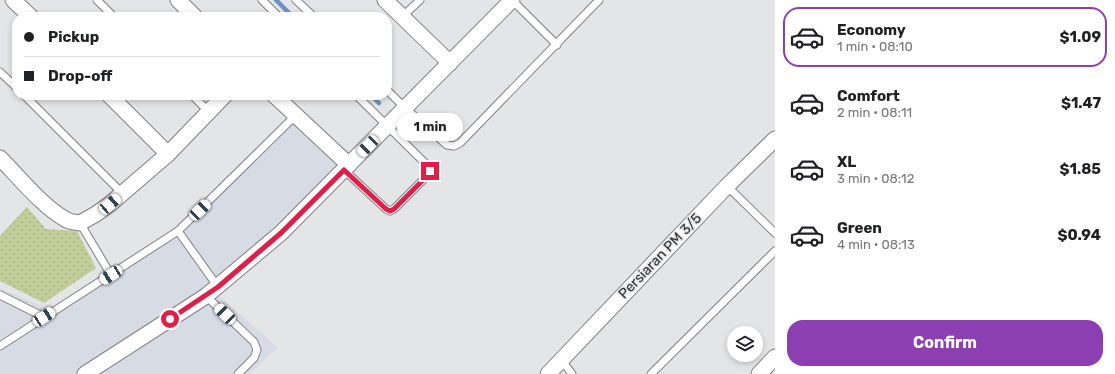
<!DOCTYPE html>
<html lang="en">
<head>
<meta charset="utf-8">
<style>
  body { margin:0; font-family:Rubik,sans-serif; background:#f2f2f2; color:#202124; height:100vh; display:flex; flex-direction:column; font-size:15px; white-space:nowrap }
  * { box-sizing:border-box; margin:0 }
  p { font-size:13px; color:#757577 }
  .icon { flex:none; width:22px; height:22px; fill:none; stroke:currentColor; stroke-width:2; stroke-linecap:round; stroke-linejoin:round }
  .map { position:relative; flex:1; overflow:hidden }
  .panel { display:flex; flex-direction:column; background:#fff; width:340px }
  .panel>* { flex:none }
  .banner { position:absolute; left:12px; top:12px; width:380px; height:88px; border-radius:16px; box-shadow:0 2px 6px #0003; display:grid; align-content:center; height:88px; padding:0 12px; background:#fff }
  .fabs { position:absolute; left:727px; top:326px; display:grid; gap:8px }
  .fabs a { display:grid; place-items:center; width:36px; height:36px; border-radius:50%; background:#fff; box-shadow:0 2px 6px #0003; font-size:20px }
  .end { position:absolute; width:18px; height:18px; margin:-9px; border:5px solid #e11d48; background:#fff; box-shadow:0 0 0 2px #fff }
  .from { border-radius:50% }
  .bubble { position:absolute; height:28px; border-radius:14px; background:#fff; box-shadow:0 2px 6px #0003; font-size:13px; font-weight:700; line-height:28px; text-align:center }
  .car { position:absolute; width:12px; height:24px; margin:-12px -6px; border-radius:5px; box-shadow:0 0 3px 1px #0007; background:linear-gradient(#fff 24%,#345 0 40%,#fff 0 76%,#345 0 86%,#fff 0) }
  .banner b { display:flex; align-items:center; gap:14px; height:38px; font-size:15px }
  .banner b+b { border-top:1px solid #e0e0e0 }
  .banner i { width:10px; height:10px; background:#202124 }
  ul { padding:7px 0 0; list-style:none }
  li { display:flex; align-items:center; gap:12px; height:60px; margin:0 8px 6px; padding:0 4px; border:2px solid transparent; border-radius:16px }
  li div { flex:1 }
  li b { display:block; font-size:15px }
  li em { font-style:normal; font-weight:700 }
  li.current { border-color:#8c3fb0 }
  li>.icon { width:36px; height:36px; stroke-width:1.5 }
  .button { display:flex; gap:8px; margin-top:auto; padding:8px 12px }
  .button a { flex:1; height:46px; border-radius:16px; background:#8c3fb0; color:#fff; font-size:16px; font-weight:700; line-height:46px; text-align:center }
  main { display:flex; flex:1; min-height:0 }
  .map>svg:first-child { display:block }
  .built { fill:#d6dbe4 }
  .grass { fill:url(#grass-dots) }
  .lines { fill:none; stroke-linecap:round; stroke-linejoin:round }
  .stream { stroke:#6e91c4; stroke-width:4.5 }
  .service-casing { stroke:#7e7f81; stroke-width:9 }
  .minor-casing { stroke:#7e7f81; stroke-width:17 }
  .service { stroke:#fff; stroke-width:7 }
  .minor { stroke:#fff; stroke-width:15 }
  .route { stroke:#e11d48; stroke-width:5 }
  .labels { text-anchor:middle; dominant-baseline:central; stroke-width:3; stroke-linejoin:round; paint-order:stroke }
  .street-label { font-size:14px; fill:#2f2f30; stroke:#e4e5e6 }
</style>
</head>
<body>
<main>
<div class="map">
<svg width="775" height="374" viewBox="0 0 775 374">
  <defs>
    <pattern id="grass-dots" width="8" height="8" patternUnits="userSpaceOnUse"><rect width="8" height="8" fill="#c1ce99"/><path d="M2 2h.1M6 6h.1" fill="none" stroke="#a6b184" stroke-width="1.8" stroke-linecap="round"/></pattern>
  </defs>
  <rect width="100%" height="100%" fill="#e4e5e6"/>
  <!-- built -->
  <path class="built" d="M301,108L357,160L215,292L277,347L250,374H0V288L50,310L180,232Z"/>
  <!-- grass -->
  <path class="grass" d="M27,207L46,229L77,231L96,268L44,303L0,281V236Z"/>
  <g class="lines">
    <!-- stream -->
    <g class="stream">
      <path d="M276,0L293,17"/>
      <path d="M371,95L379,103"/>
    </g>
    <!-- service casing -->
    <g class="service-casing">
      <g id="service">
        <path d="M97,0L114,17"/>
        <path d="M262,0L279,17"/>
        <path d="M296,0L314,17"/>
        <path d="M512,0L557,45"/>
        <path d="M402,17L420,0"/>
        <path d="M0,72L17,88"/>
        <path d="M387,90L405,108L447,145L454,146L460,143L599,0"/>
        <path d="M24,95L122,193"/>
        <path d="M192,95L209,112"/>
        <path d="M344,170L386,209L390,211L394,209L428,175L430,171L428,166L356,95"/>
        <path d="M727,186L775,233"/>
        <path d="M80,223L111,275"/>
        <path d="M178,231L218,287"/>
        <path d="M0,295L44,317"/>
        <path d="M206,296L254,342L257,350L254,358L238,374"/>
        <path d="M0,346L178,231L296,115"/>
        <path d="M561,359L572,374"/>
        <path d="M651,374L775,251"/>
      </g>
    </g>
    <!-- minor casing -->
    <g class="minor-casing">
      <g id="minor">
        <path d="M13,0L31,17"/>
        <path d="M178,0L195,17"/>
        <path d="M385,0L450,63"/>
        <path d="M109,95L168,154"/>
        <path d="M274,95L349,165"/>
        <path d="M0,158C19,177 42,206 65,219C69,222 75,222 80,223L96,214L110,204L168,154L225,95"/>
        <path d="M85,374L206,296L281,233L512,0"/>
        <path d="M548,374L727,186L775,139"/>
        <path d="M759,374L775,357"/>
      </g>
    </g>
    <!-- service -->
    <use href="#service" class="service"/>
    <!-- minor -->
    <use href="#minor" class="minor"/>
  </g>
  <g class="lines">
    <!-- route -->
    <path class="route" d="M170,319L218,287L281,233L344,170L386,209L390,211L394,209L428,175L430,171"/>
  </g>
  <g class="labels">
    <!-- street labels -->
    <g class="street-label">
      <text transform="translate(660 256) rotate(-46)">Persiaran PM 3/5</text>
    </g>
  </g>
</svg>
<div class="fabs">
<a><svg class="icon" aria-label="layers" viewBox="0 0 24 24"><path d="M12 4l9 5-9 5-9-5zM3 14l9 5 9-5"/></svg></a>
</div>
<i class="end from" style="left:170px;top:319px"></i>
<i class="end" style="left:430px;top:171px"></i>
<div class="bubble" style="left:397px;top:113px;width:66px">1 min</div>
<i class="car" style="left:368px;top:146px;rotate:225deg"></i>
<i class="car" style="left:110px;top:204px;rotate:49deg"></i>
<i class="car" style="left:200px;top:210px;rotate:46deg"></i>
<i class="car" style="left:111px;top:275px;rotate:238deg"></i>
<i class="car" style="left:225px;top:314px;rotate:314deg"></i>
<i class="car" style="left:44px;top:317px;rotate:57deg"></i>
<div class="banner">
<b><i class="from"></i>Pickup</b>
<b><i></i>Drop-off</b>
</div>
</div>
<section class="panel">
<ul>
<li class="current"><svg class="icon" aria-label="car" viewBox="0 0 24 24"><path d="M5 17H2v-5l4-1 3-4h7l3 4 3 1v5h-3M9 17h6M6 11h13"/><circle cx="7" cy="17" r="2"/><circle cx="17" cy="17" r="2"/></svg><div><b>Economy</b><p>1 min · 08:10</p></div><em>$1.09</em></li>
<li><svg class="icon" aria-label="car" viewBox="0 0 24 24"><path d="M5 17H2v-5l4-1 3-4h7l3 4 3 1v5h-3M9 17h6M6 11h13"/><circle cx="7" cy="17" r="2"/><circle cx="17" cy="17" r="2"/></svg><div><b>Comfort</b><p>2 min · 08:11</p></div><em>$1.47</em></li>
<li><svg class="icon" aria-label="car" viewBox="0 0 24 24"><path d="M5 17H2v-5l4-1 3-4h7l3 4 3 1v5h-3M9 17h6M6 11h13"/><circle cx="7" cy="17" r="2"/><circle cx="17" cy="17" r="2"/></svg><div><b>XL</b><p>3 min · 08:12</p></div><em>$1.85</em></li>
<li><svg class="icon" aria-label="car" viewBox="0 0 24 24"><path d="M5 17H2v-5l4-1 3-4h7l3 4 3 1v5h-3M9 17h6M6 11h13"/><circle cx="7" cy="17" r="2"/><circle cx="17" cy="17" r="2"/></svg><div><b>Green</b><p>4 min · 08:13</p></div><em>$0.94</em></li>
</ul>
<div class="button"><a>Confirm</a></div>
</section>
</main>
</body>
</html>
